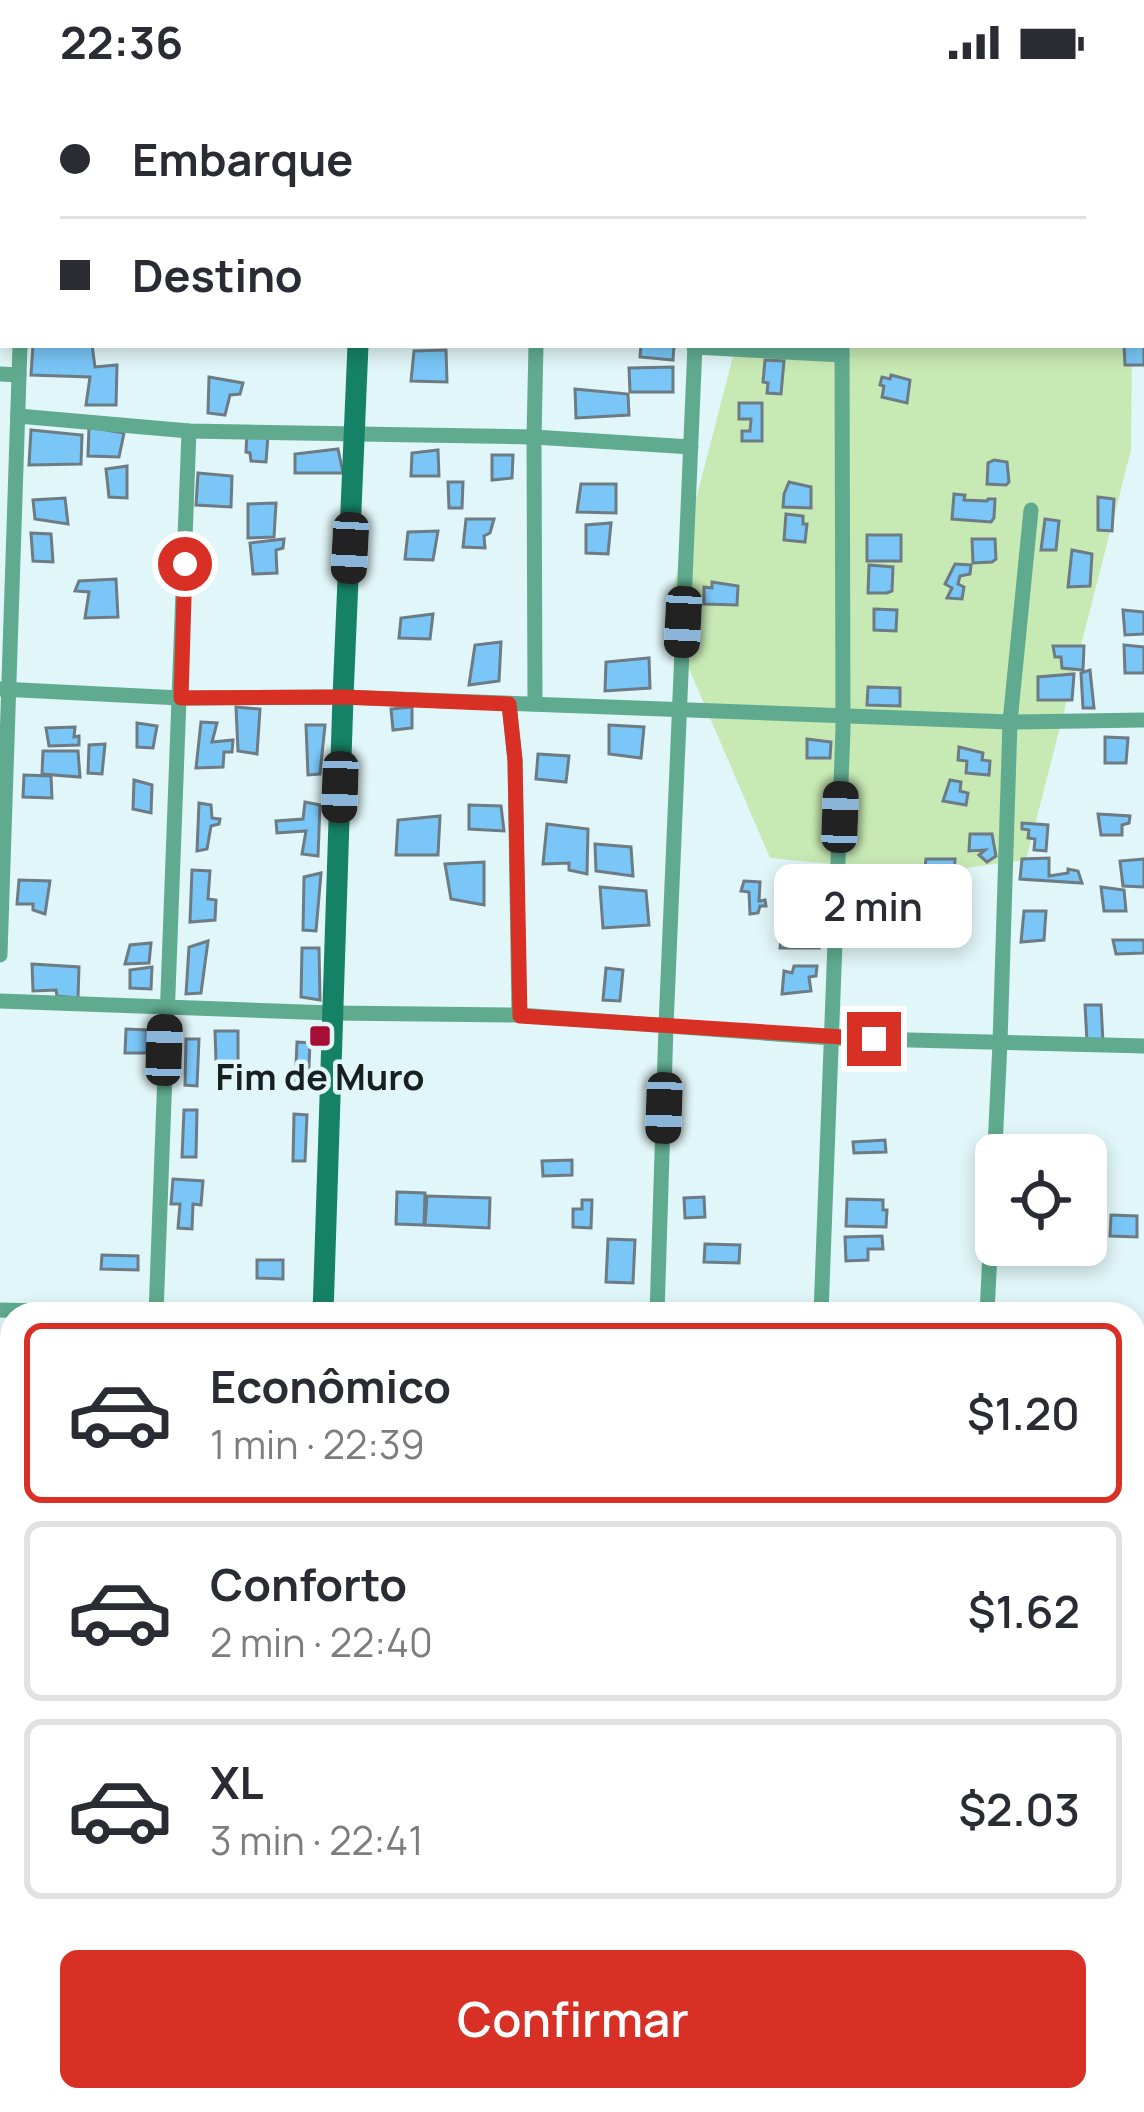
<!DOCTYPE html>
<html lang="pt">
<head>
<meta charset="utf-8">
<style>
  body { margin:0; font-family:Manrope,sans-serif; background:#f2f2f3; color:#2b2b33; height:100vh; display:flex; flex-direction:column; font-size:45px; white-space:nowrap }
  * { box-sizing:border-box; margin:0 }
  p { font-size:39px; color:#7c7c81 }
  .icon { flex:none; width:66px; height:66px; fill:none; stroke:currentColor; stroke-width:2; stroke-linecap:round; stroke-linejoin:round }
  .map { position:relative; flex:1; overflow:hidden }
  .panel { position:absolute; left:0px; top:1218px; width:1146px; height:810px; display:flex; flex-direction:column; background:#fff; border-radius:36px 36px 0 0; box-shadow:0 6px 18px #0003 }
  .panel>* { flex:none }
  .guide { position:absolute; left:0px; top:0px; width:1146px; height:264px; box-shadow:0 6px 18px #0003; display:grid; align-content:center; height:264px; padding:0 60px; background:#fff }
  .controls { position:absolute; left:975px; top:1050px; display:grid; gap:24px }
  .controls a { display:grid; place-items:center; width:132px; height:132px; border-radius:18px; background:#fff; box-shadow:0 6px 18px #0003; font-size:60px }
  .end { position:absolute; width:54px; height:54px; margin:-27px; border:15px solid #d93025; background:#fff; box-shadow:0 0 0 6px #fff }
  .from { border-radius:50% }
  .bubble { position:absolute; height:84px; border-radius:18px; background:#fff; box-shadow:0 6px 18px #0003; font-size:39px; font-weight:600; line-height:84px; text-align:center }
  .car { position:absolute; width:36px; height:72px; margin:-36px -18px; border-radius:15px; box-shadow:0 0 9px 3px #0007; background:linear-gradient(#222 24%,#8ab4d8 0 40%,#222 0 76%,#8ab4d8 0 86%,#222 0) }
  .guide b { display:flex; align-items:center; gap:42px; height:114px; font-size:45px }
  .guide b+b { border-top:3px solid #e1e1e2 }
  .guide i { width:30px; height:30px; background:#2b2b33 }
  ul { padding:21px 0 0; list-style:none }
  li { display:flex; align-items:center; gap:36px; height:180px; margin:0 24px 18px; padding:0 36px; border:6px solid #e1e1e2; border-radius:18px }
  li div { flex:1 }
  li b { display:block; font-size:45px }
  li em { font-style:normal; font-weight:600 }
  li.current { border-color:#d93025 }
  li>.icon { width:108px; height:108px; stroke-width:1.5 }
  .cta { display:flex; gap:24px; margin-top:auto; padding:24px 60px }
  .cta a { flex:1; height:138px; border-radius:18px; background:#d93025; color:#fff; font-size:48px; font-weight:600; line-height:138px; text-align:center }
  .status { display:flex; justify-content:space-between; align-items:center; height:84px; padding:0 60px; background:#fff; direction:ltr }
  .status svg { height:33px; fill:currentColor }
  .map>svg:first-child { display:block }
  .green { fill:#c7e9b4 }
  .building { fill:#79c6f7; stroke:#6d7b84; stroke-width:3 }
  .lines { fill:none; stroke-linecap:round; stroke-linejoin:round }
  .street { stroke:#60ab90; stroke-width:15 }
  .secondary { stroke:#168265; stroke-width:21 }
  .route { stroke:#d93025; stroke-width:15 }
  .poi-dot { fill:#a70f36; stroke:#e1f6f8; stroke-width:4.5 }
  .labels { text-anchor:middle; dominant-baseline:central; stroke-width:9; stroke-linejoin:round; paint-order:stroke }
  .poi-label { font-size:36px; font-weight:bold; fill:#181f20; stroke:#e1f6f8 }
</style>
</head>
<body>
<div class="status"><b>22:36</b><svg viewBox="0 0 49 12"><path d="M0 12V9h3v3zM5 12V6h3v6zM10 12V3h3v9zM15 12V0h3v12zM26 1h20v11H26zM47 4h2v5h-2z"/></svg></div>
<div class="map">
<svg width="1144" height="2028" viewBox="0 0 1144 2028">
  <rect width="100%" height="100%" fill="#e1f6f8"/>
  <!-- green -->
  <path class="green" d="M736,261H1132L1131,366L1026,776L927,789L770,774L666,531Z"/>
  <!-- building -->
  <g class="building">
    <path d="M1144,260V281H1125L1124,261Z"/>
    <path d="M33,261H92L95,283L117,281L116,321H86L90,293L31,291Z"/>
    <path d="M641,261H674L673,276L640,273Z"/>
    <path d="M446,266L447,298L411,297L414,267Z"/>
    <path d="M765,276L784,277L781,310L767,309L768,299L763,298Z"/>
    <path d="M673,283V308H630L629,284Z"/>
    <path d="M891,291L910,296L907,319L882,313L884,302L880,301L882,293L890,295Z"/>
    <path d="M209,293L243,299L240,310L230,311L225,331L208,329Z"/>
    <path d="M575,305L628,310L629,331L576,334Z"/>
    <path d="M739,319H762V357H742V347H750L751,335H739Z"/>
    <path d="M89,343L124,349L119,373L88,372Z"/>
    <path d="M31,346L82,351L81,380L29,381Z"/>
    <path d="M247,347L268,352L266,378L251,377L250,369L246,368Z"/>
    <path d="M338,365L343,389H295V370Z"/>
    <path d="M438,366L439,392H411L412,369Z"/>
    <path d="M492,371H513L512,394L492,396Z"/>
    <path d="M994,376L1007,378L1009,398L1006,401L987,400L988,379Z"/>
    <path d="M127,382V414L109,413L106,385Z"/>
    <path d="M198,389L232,392L231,423L196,421Z"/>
    <path d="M448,398H463L462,424H449Z"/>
    <path d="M789,398L811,403V424L783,423L784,410Z"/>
    <path d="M581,400H616V429L577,428Z"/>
    <path d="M954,410L965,411L964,416L987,417L988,415H995L994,434L991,438L952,435Z"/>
    <path d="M1098,413L1114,415L1112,447L1098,446Z"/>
    <path d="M65,414L68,440L35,435L33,416Z"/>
    <path d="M276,419L274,453L248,454V420Z"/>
    <path d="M786,430L803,432V440H807L805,458L784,456Z"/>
    <path d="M466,435H494L490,449L484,452L485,464L463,463Z"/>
    <path d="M1045,435L1059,437L1056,466H1041Z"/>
    <path d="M611,439L608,470L586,469V441Z"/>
    <path d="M438,447L433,476L405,475L408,448Z"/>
    <path d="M31,449L51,450L53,478L33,477Z"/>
    <rect x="867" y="451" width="34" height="26"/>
    <path d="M284,455L283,464L276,466L277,489L253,490L250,459Z"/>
    <path d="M972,455H995L996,475L992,478L973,479Z"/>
    <path d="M1072,466L1092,470L1090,502L1068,503Z"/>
    <path d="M955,480L971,481L970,490L960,492L958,500L964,503L962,515L947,514L952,504L945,500Z"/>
    <path d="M869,481L893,483L892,507L887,509H868Z"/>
    <path d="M116,495L118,533L85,534L89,508L75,507L79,497Z"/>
    <path d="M712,498L738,502L737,521L704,520V503L712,504Z"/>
    <path d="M874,525L897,526L896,547L874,546Z"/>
    <path d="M1123,526L1144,528V550L1125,551Z"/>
    <path d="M433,530L430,555L399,554L401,534Z"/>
    <path d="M501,558L499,597L469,601L475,561Z"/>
    <path d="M1124,561L1144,563V589H1125Z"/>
    <path d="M1053,562H1084L1083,586L1062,584L1061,573H1055Z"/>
    <path d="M649,574L650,604L605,607L606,578Z"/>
    <path d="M1090,586L1094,624H1083L1081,589Z"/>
    <path d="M1074,590L1072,616H1038V593Z"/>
    <path d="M868,603L900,604V622L867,621Z"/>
    <path d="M236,623L260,625L257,670L238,667Z"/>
    <path d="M412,623V644L393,646L391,625Z"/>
    <path d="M201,638L217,639L212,658L233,656L232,668H224L223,683L196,684Z"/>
    <path d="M137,639L157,642L153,664L137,663Z"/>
    <path d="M306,641H325L320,690L308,691Z"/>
    <path d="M609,641L644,643L641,674L609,670Z"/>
    <path d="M75,643L74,653L79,652V661L49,662L46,644Z"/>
    <path d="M1105,653L1128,654L1126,679H1105Z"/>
    <path d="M807,655L831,658L830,674H807Z"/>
    <path d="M105,660L102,690L88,689L89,661Z"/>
    <path d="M959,663L983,669L982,676L990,677L989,691L966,689L967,677L958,676Z"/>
    <path d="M43,667H78L80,693L42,690Z"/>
    <path d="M538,670L569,672L566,698L536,695Z"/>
    <path d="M24,691L51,692L52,714L23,713Z"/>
    <path d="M134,696L152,701L151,729L133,725Z"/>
    <path d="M950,696L961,698L960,707L968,709L966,721L943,717Z"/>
    <path d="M305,718L320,721L318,772L302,770L306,747L277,749L276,737L303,735Z"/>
    <path d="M199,719L211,721L212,734L220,735L219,740L211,742L207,765L197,767Z"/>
    <path d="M469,721L501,722L504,747L469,745Z"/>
    <path d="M1098,730L1130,732L1129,739L1122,741V751H1101Z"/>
    <path d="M440,732L438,771H396L398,736Z"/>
    <path d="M1022,739L1048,741L1046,767L1034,766L1035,755L1028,754L1029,746L1022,745Z"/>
    <path d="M547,740L588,745L587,790L569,786V779L543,780Z"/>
    <path d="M970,750H992L996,772L987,778L979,771L985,766L969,767Z"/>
    <path d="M595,760L631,763L633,792L596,787Z"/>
    <path d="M1049,774V792L1068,789V785L1078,787L1082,799L1020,795L1022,775Z"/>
    <path d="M926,775H955L954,794L936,792V786L925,785Z"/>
    <path d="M1144,775V803L1123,802L1120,777Z"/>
    <path d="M484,778V821L451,815L445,780Z"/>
    <path d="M192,786L210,787L208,815L216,816L215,836L190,838Z"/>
    <path d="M321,789L316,847L303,846L304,793Z"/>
    <path d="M19,796L50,797L45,830L33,826V820H17Z"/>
    <path d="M744,797L760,798L759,817L765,816L766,822H760L758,829L750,830L749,808L741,807Z"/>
    <path d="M600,803L646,807L649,841L603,844Z"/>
    <path d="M1101,803L1124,806L1126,827H1104Z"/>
    <path d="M867,817H898L896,841H866Z"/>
    <path d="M1024,827H1046L1044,856L1021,858Z"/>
    <path d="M861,843L891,845L890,857H862Z"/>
    <path d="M817,853L819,864H780L781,855Z"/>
    <path d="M1113,856H1144V869L1116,870Z"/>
    <path d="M208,857L201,909L186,910L189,863Z"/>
    <path d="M151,859L149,879L125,880L130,861Z"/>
    <path d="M302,864H319L320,916L301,913Z"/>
    <path d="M32,880L79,883L78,914L57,912L56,906L33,907Z"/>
    <path d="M794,882H817L816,892L809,893L811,907L782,910L784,887L792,889Z"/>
    <path d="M152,883L151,905L130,904V886Z"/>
    <path d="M606,884L623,886L620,917L603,916Z"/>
    <path d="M1085,921H1101L1103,958H1087Z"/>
    <path d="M126,945L147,946V969H125Z"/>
    <path d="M215,947H238V977L216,978Z"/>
    <path d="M186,955H199L197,1002L185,1001Z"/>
    <path d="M297,958L310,959L308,1005H295Z"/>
    <path d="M184,1026H197L196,1073H182Z"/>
    <path d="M294,1030L307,1031L305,1077H293Z"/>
    <path d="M885,1056L886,1068L854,1069L853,1058Z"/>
    <path d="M572,1076V1091L543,1092L542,1077Z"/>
    <path d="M173,1095L203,1097L201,1121L193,1120L192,1145L178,1144L180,1120H171Z"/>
    <path d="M397,1108L425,1109L424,1141L396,1140Z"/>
    <path d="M427,1112L490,1114L489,1144L425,1141Z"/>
    <path d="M704,1113L705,1133L685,1134L684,1114Z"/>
    <path d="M847,1115L883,1116V1126H887L886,1143L846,1142Z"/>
    <path d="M582,1116H592L591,1144L573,1143V1125H582Z"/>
    <path d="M1111,1131L1137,1132V1153L1110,1152Z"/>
    <path d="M882,1152L883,1165H868V1176L846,1177L845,1153Z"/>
    <path d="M608,1155L635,1156L633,1199L606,1198Z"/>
    <path d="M705,1160L740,1161L739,1179L704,1178Z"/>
    <path d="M102,1171L138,1172V1186L101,1185Z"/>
    <path d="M257,1176H283V1195L257,1194Z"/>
  </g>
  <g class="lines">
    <!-- street -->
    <g class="street">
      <path d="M252,0L373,3"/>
      <path d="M1002,0L1027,3"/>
      <path d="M29,3V0"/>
      <path d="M199,3V0"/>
      <path d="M543,3V0"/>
      <path d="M704,3V0"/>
      <path d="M847,3V0"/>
      <path d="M1143,8H1144"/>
      <path d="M694,263L842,271"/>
      <path d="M0,290L19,291"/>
      <path d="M18,332L189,347L534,353L691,363"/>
      <path d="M0,605L181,614L343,613L1010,638L1144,636"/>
      <path d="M509,620L515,676L519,931"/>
      <path d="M535,620L534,353L536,261"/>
      <path d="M0,871L20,261"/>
      <path d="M0,917L332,929L519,931L832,954L1144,962"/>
      <path d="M0,1226L153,1230"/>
      <path d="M156,1230L189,347"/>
      <path d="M657,1230L666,942L695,261"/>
      <path d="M821,1230L843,645L842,261"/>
      <path d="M987,1230L1000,959L1010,638L1031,426"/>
      <path d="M1134,1272H1144"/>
      <path d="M0,1531H12"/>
      <path d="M1134,1714L1144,1475"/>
      <path d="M0,1839L12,1840"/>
      <path d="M1134,1886H1144"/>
      <path d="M124,2028L125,2016"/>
      <path d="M491,2028L492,2016"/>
      <path d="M618,2028V2016"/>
      <path d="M790,2028L791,2016"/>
      <path d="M956,2028V2016"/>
      <path d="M1120,2028L1121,2016"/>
    </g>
    <!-- secondary -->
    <g class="secondary">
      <path d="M369,3V0"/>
      <path d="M323,1230L343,613L358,261"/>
      <path d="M295,2028V2016"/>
    </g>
  </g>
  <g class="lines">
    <!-- route -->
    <path class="route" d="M185,480L181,614L343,613L509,620L515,676L520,932L874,955"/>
  </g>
  <!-- markers -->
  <rect class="poi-dot" x="308" y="940" width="24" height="24" rx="6"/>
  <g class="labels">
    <!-- poi labels -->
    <g class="poi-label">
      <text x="320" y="992">Fim de Muro</text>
    </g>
  </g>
</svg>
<div class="controls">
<a><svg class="icon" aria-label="locate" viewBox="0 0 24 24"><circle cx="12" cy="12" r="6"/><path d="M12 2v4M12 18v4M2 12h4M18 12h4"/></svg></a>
</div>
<i class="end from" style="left:185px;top:480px"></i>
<i class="end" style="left:874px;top:955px"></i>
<div class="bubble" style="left:774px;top:780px;width:198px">2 min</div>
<i class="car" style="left:350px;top:464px;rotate:183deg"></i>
<i class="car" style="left:683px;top:538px;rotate:183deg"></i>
<i class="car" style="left:340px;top:703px;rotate:182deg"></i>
<i class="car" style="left:840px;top:733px;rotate:2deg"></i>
<i class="car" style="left:164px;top:966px;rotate:2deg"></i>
<i class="car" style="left:664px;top:1024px;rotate:182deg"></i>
<div class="guide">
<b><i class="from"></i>Embarque</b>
<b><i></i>Destino</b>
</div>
<section class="panel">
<ul>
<li class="current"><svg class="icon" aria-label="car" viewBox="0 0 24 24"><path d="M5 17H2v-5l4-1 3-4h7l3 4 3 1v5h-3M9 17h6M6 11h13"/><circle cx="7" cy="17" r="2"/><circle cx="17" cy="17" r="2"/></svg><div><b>Econômico</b><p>1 min · 22:39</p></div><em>$1.20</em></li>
<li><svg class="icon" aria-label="car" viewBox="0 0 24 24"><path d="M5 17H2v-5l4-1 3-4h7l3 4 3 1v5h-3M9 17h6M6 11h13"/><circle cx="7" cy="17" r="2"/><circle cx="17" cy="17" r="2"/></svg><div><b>Conforto</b><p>2 min · 22:40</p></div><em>$1.62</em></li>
<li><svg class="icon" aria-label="car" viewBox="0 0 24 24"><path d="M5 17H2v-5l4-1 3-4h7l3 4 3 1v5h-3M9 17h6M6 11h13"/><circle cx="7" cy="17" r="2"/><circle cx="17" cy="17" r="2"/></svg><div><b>XL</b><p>3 min · 22:41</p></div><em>$2.03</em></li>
</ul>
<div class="cta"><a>Confirmar</a></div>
</section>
</div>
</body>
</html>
